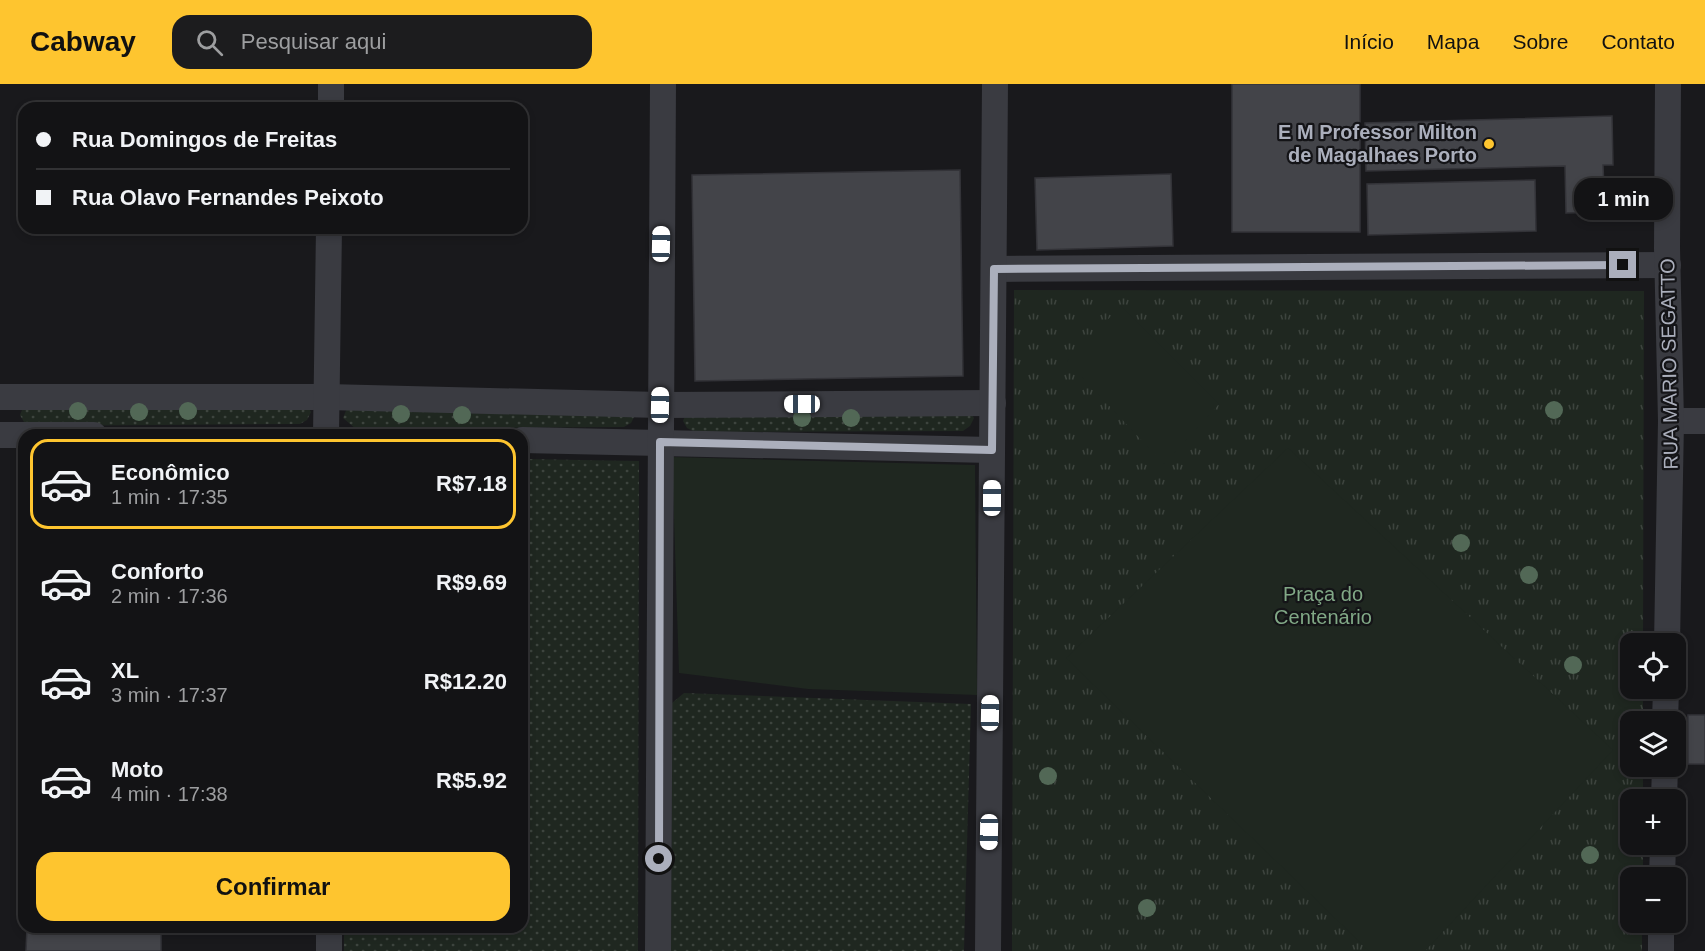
<!DOCTYPE html>
<html lang="pt">
<head>
<meta charset="utf-8">
<style>
  body { margin:0; font-family:Helvetica,sans-serif; background:#1c1c1e; color:#f1f3f6; height:100vh; display:flex; flex-direction:column; font-size:22px; white-space:nowrap }
  * { box-sizing:border-box; margin:0 }
  p { font-size:20px; color:#9d9ea0 }
  .icon { flex:none; width:33px; height:33px; fill:none; stroke:currentColor; stroke-width:2; stroke-linecap:round; stroke-linejoin:round }
  .map { position:relative; flex:1; overflow:hidden }
  .side { position:absolute; left:18px; top:345px; width:510px; height:504px; display:flex; flex-direction:column; background:#131315; border-radius:18px; box-shadow:0 3px 9px #0003,0 0 0 2px #323234 }
  .side>* { flex:none }
  .guide { position:absolute; left:18px; top:18px; width:510px; height:132px; border-radius:18px; box-shadow:0 3px 9px #0003,0 0 0 2px #323234; display:grid; align-content:center; height:132px; padding:0 18px; background:#131315 }
  .controls { position:absolute; left:1620px; top:549px; display:grid; gap:12px }
  .controls a { display:grid; place-items:center; width:66px; height:66px; border-radius:12px; background:#131315; box-shadow:0 3px 9px #0003,0 0 0 2px #323234; font-size:30px }
  .end { position:absolute; width:27px; height:27px; margin:-14px; border:8px solid #abafbc; background:#111; box-shadow:0 0 0 3px #111 }
  .from { border-radius:50% }
  .bubble { position:absolute; height:42px; border-radius:18px; background:#131315; box-shadow:0 3px 9px #0003,0 0 0 2px #323234; font-size:20px; font-weight:700; line-height:42px; text-align:center }
  .car { position:absolute; width:18px; height:36px; margin:-18px -9px; border-radius:8px; box-shadow:0 0 4px 2px #0007; background:linear-gradient(#fff 24%,#345 0 40%,#fff 0 76%,#345 0 86%,#fff 0) }
  .guide b { display:flex; align-items:center; gap:21px; height:57px; font-size:22px }
  .guide b+b { border-top:2px solid #323234 }
  .guide i { width:15px; height:15px; background:#f1f3f6 }
  ul { padding:10px 0 0; list-style:none }
  li { display:flex; align-items:center; gap:18px; height:90px; margin:0 12px 9px; padding:0 6px; border:3px solid transparent; border-radius:18px }
  li div { flex:1 }
  li b { display:block; font-size:22px }
  li em { font-style:normal; font-weight:700 }
  li.selected { border-color:#fec52f }
  li>.icon { width:54px; height:54px; stroke-width:1.5 }
  .button { display:flex; gap:12px; margin-top:auto; padding:12px 18px }
  .button a { flex:1; height:69px; border-radius:18px; background:#fec52f; color:#111; font-size:24px; font-weight:700; line-height:69px; text-align:center }
  header { display:flex; align-items:center; gap:36px; box-sizing:border-box; height:84px; padding:0 30px; background:#fec52f; color:#111 }
  header strong { font-size:28px }
  nav { display:flex; gap:33px; margin-inline-start:auto; font-size:21px }
  .search { width:420px; height:54px; background:#1c1c1e; display:flex; align-items:center; gap:15px; box-sizing:border-box; padding:0 21px; border-radius:18px; color:#9d9ea0; font-size:22px }
  .map>svg:first-child { display:block }
  .grass { fill:url(#grass-dots) }
  .park { fill:url(#park-tufts) }
  .pitch { fill:#1f2720 }
  .building { fill:#434449; stroke:#333338; stroke-width:1.5 }
  .lines { fill:none; stroke-linecap:round; stroke-linejoin:round }
  .minor { stroke:#3a3b41; stroke-width:26 }
  .tree { fill:#526856 }
  .route { stroke:#abafbc; stroke-width:8 }
  .poi-dot { fill:#fec52f; stroke:#141417; stroke-width:2 }
  .labels { text-anchor:middle; dominant-baseline:central; stroke-width:4.5; stroke-linejoin:round; paint-order:stroke }
  .poi-label { font-size:20px; font-weight:bold; fill:#abafbc; stroke:#141417; text-anchor:end }
  .street-label { font-size:20px; fill:#abafbc; stroke:#141417 }
  .park-label { font-size:20px; fill:#81a886; stroke:#141417 }
</style>
</head>
<body>
<header>
<strong>Cabway</strong>
<div class="search"><svg class="icon" aria-label="search" viewBox="0 0 24 24"><circle cx="10" cy="10" r="6"/><path d="M15 15l6 6"/></svg>Pesquisar aqui</div>
<nav><a>Início</a><a>Mapa</a><a>Sobre</a><a>Contato</a></nav>
</header>
<div class="map">
<svg width="1705" height="867" viewBox="0 0 1705 867">
  <defs>
    <pattern id="grass-dots" width="8" height="8" patternUnits="userSpaceOnUse" patternTransform="scale(1.5)"><rect width="8" height="8" fill="#1f2720"/><path d="M2 2h.1M6 6h.1" fill="none" stroke="#3d443e" stroke-width="1.8" stroke-linecap="round"/></pattern>
    <pattern id="park-tufts" width="24" height="20" patternUnits="userSpaceOnUse" patternTransform="scale(1.5)"><rect width="24" height="20" fill="#1f2720"/><path d="M3 7l-1-3M5 7V3M7 7l1-3M15 17l-1-3M17 17v-4M19 17l1-3" fill="none" stroke="#3d443e"/></pattern>
  </defs>
  <rect width="100%" height="100%" fill="#19191c"/>
  <!-- grass -->
  <g class="grass">
    <path d="M306,319L311,328L307,336L300,340L32,342L24,338L20,331L24,321Z"/>
    <path d="M347,324L635,331L631,339L624,343L356,345L343,334Z"/>
    <path d="M969,325L974,334L970,342L963,347L695,348L687,344L683,337L687,327Z"/>
    <path d="M522,375L639,377L638,867H344V843H522Z"/>
    <path d="M684,609L971,620L964,867H671L672,619Z"/>
  </g>
  <!-- park -->
  <path class="park" d="M1014,206L1644,207L1643,559L1630,560V604L1643,605V637L1630,638V682L1643,683V715L1630,716V760L1643,761V793L1630,794V838L1642,839V867H1012Z"/>
  <!-- pitch -->
  <g class="pitch">
    <path d="M1121,222L1219,320L1164,380L1067,277Z"/>
    <path d="M1288,364L1613,666L1425,867H1369L1066,574Z"/>
    <path d="M672,373L975,381L977,611L808,605L679,589Z"/>
  </g>
  <!-- building -->
  <g class="building">
    <rect x="1232" y="0" width="128" height="148"/>
    <path d="M1612,32L1613,81H1603L1605,128L1566,129L1565,82L1366,87L1365,39Z"/>
    <path d="M960,86L963,292L695,297L692,91Z"/>
    <path d="M1171,90L1173,162L1037,166L1035,94Z"/>
    <path d="M1535,96L1536,147L1368,151L1367,100Z"/>
    <rect x="1688" y="631" width="17" height="49"/>
    <path d="M27,843H161V867H26Z"/>
  </g>
  <g class="lines">
    <!-- minor -->
    <g class="minor">
      <path d="M331,24V0"/>
      <path d="M994,185L1668,181"/>
      <path d="M0,313H327L660,321L993,319"/>
      <path d="M1671,337H1705"/>
      <path d="M0,351H94"/>
      <path d="M326,351L329,144"/>
      <path d="M522,356L992,366"/>
      <path d="M1667,560L1671,337L1667,164L1668,0"/>
      <path d="M1665,638L1666,604"/>
      <path d="M1664,716L1665,682"/>
      <path d="M1662,794L1663,760"/>
      <path d="M329,843V867"/>
      <path d="M658,867L663,0"/>
      <path d="M988,867L995,0"/>
      <path d="M1661,867V838"/>
    </g>
  </g>
  <!-- trees -->
  <g class="tree">
    <circle cx="1554" cy="326" r="9"/>
    <circle cx="78" cy="327" r="9"/>
    <circle cx="188" cy="327" r="9"/>
    <circle cx="139" cy="328" r="9"/>
    <circle cx="401" cy="330" r="9"/>
    <circle cx="462" cy="331" r="9"/>
    <circle cx="802" cy="334" r="9"/>
    <circle cx="851" cy="334" r="9"/>
    <circle cx="1461" cy="459" r="9"/>
    <circle cx="1529" cy="491" r="9"/>
    <circle cx="1573" cy="581" r="9"/>
    <circle cx="1048" cy="692" r="9"/>
    <circle cx="1590" cy="771" r="9"/>
    <circle cx="1147" cy="824" r="9"/>
  </g>
  <g class="lines">
    <!-- route -->
    <path class="route" d="M659,775L660,358L992,366L994,185L1623,181"/>
  </g>
  <!-- markers -->
  <circle class="poi-dot" cx="1489" cy="60" r="6"/>
  <g class="labels">
    <!-- poi labels -->
    <g class="poi-label">
      <text x="1477" y="48">E M Professor Milton<tspan x="1477" dy="23">de Magalhaes Porto</tspan></text>
    </g>
    <!-- street labels -->
    <g class="street-label">
      <text transform="translate(1669 280) rotate(-91)">RUA MARIO SEGATTO</text>
    </g>
    <!-- park labels -->
    <g class="park-label">
      <text x="1323" y="510">Praça do<tspan x="1323" dy="23">Centenário</tspan></text>
    </g>
  </g>
</svg>
<div class="controls">
<a><svg class="icon" aria-label="locate" viewBox="0 0 24 24"><circle cx="12" cy="12" r="6"/><path d="M12 2v4M12 18v4M2 12h4M18 12h4"/></svg></a>
<a><svg class="icon" aria-label="layers" viewBox="0 0 24 24"><path d="M12 4l9 5-9 5-9-5zM3 14l9 5 9-5"/></svg></a>
<a>+</a>
<a>−</a>
</div>
<i class="end from" style="left:659px;top:775px"></i>
<i class="end" style="left:1623px;top:181px"></i>
<div class="bubble" style="left:1574px;top:94px;width:99px">1 min</div>
<i class="car" style="left:661px;top:160px;rotate:1deg"></i>
<i class="car" style="left:802px;top:320px;rotate:270deg"></i>
<i class="car" style="left:660px;top:321px;rotate:1deg"></i>
<i class="car" style="left:992px;top:414px;rotate:0deg"></i>
<i class="car" style="left:990px;top:629px;rotate:1deg"></i>
<i class="car" style="left:989px;top:748px;rotate:181deg"></i>
<div class="guide">
<b><i class="from"></i>Rua Domingos de Freitas</b>
<b><i></i>Rua Olavo Fernandes Peixoto</b>
</div>
<section class="side">
<ul>
<li class="selected"><svg class="icon" aria-label="car" viewBox="0 0 24 24"><path d="M5 17H2v-5l4-1 3-4h7l3 4 3 1v5h-3M9 17h6M6 11h13"/><circle cx="7" cy="17" r="2"/><circle cx="17" cy="17" r="2"/></svg><div><b>Econômico</b><p>1 min · 17:35</p></div><em>R$7.18</em></li>
<li><svg class="icon" aria-label="car" viewBox="0 0 24 24"><path d="M5 17H2v-5l4-1 3-4h7l3 4 3 1v5h-3M9 17h6M6 11h13"/><circle cx="7" cy="17" r="2"/><circle cx="17" cy="17" r="2"/></svg><div><b>Conforto</b><p>2 min · 17:36</p></div><em>R$9.69</em></li>
<li><svg class="icon" aria-label="car" viewBox="0 0 24 24"><path d="M5 17H2v-5l4-1 3-4h7l3 4 3 1v5h-3M9 17h6M6 11h13"/><circle cx="7" cy="17" r="2"/><circle cx="17" cy="17" r="2"/></svg><div><b>XL</b><p>3 min · 17:37</p></div><em>R$12.20</em></li>
<li><svg class="icon" aria-label="car" viewBox="0 0 24 24"><path d="M5 17H2v-5l4-1 3-4h7l3 4 3 1v5h-3M9 17h6M6 11h13"/><circle cx="7" cy="17" r="2"/><circle cx="17" cy="17" r="2"/></svg><div><b>Moto</b><p>4 min · 17:38</p></div><em>R$5.92</em></li>
</ul>
<div class="button"><a>Confirmar</a></div>
</section>
</div>
</body>
</html>
